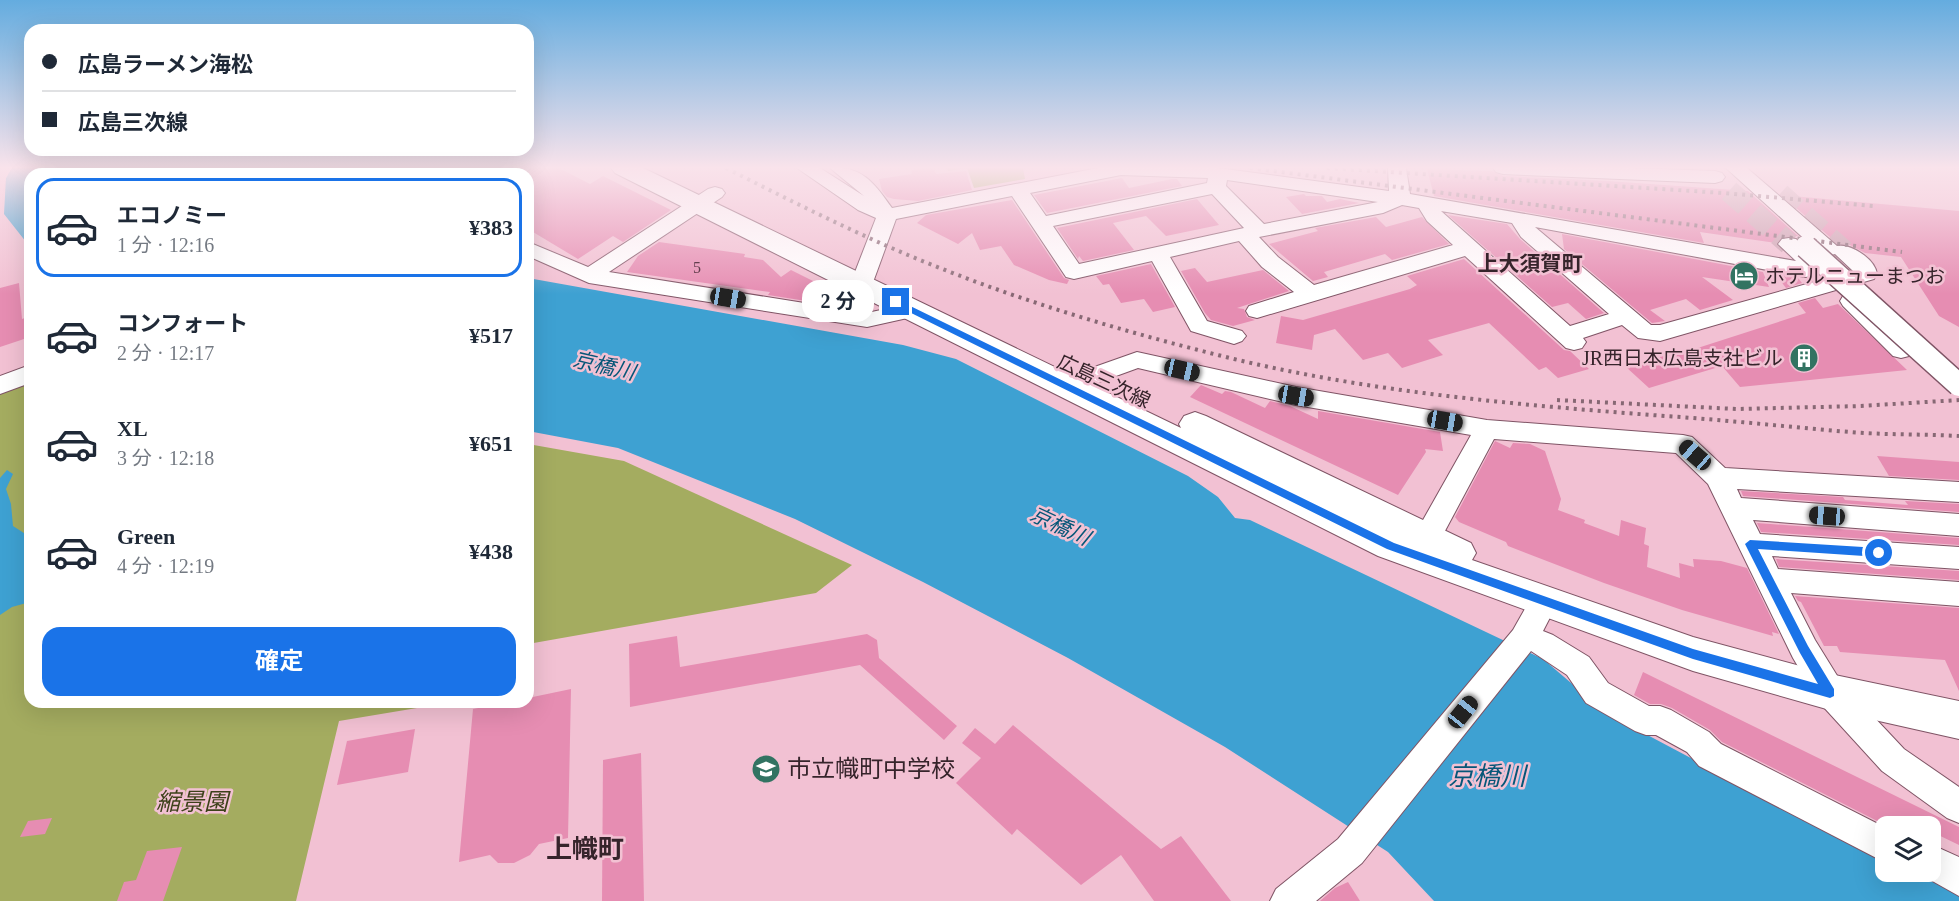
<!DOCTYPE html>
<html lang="ja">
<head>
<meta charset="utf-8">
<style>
  body { margin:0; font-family:"Times New Roman","Noto Sans JP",serif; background:#f2f2f3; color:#1f2937; height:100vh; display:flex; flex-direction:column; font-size:22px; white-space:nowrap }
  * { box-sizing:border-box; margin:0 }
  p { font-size:20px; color:#747a83 }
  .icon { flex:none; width:33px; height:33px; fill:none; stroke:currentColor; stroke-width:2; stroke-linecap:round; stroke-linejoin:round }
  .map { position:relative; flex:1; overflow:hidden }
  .sheet { position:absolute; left:24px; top:168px; width:510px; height:540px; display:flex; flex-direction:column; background:#fff; border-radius:18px; box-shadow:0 6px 24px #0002 }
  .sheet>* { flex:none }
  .guide { position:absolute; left:24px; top:24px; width:510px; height:132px; border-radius:18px; box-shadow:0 6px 24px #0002; display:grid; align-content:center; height:132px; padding:0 18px; background:#fff }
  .tools { position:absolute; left:1875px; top:816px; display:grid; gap:12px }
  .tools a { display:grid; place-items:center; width:66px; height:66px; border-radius:12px; background:#fff; box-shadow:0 6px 24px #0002; font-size:30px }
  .end { position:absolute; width:27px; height:27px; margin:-14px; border:8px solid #1a73e8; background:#fff; box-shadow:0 0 0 3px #fff }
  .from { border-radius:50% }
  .bubble { position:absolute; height:42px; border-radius:18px; background:#fff; box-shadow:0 6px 24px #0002; font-size:20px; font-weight:700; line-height:42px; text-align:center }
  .car { position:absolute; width:18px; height:36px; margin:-18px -9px; border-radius:8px; box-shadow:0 0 4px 2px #0007; background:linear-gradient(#222 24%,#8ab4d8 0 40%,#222 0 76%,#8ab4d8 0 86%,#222 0) }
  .guide b { display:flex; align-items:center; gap:21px; height:57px; font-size:22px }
  .guide b+b { border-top:2px solid #e0e1e3 }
  .guide i { width:15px; height:15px; background:#1f2937 }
  ul { padding:10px 0 0; list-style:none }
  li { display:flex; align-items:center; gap:18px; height:99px; margin:0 12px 9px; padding:0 6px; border:3px solid transparent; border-radius:18px }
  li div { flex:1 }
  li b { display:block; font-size:22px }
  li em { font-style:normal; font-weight:700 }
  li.on { border-color:#1a73e8 }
  li>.icon { width:54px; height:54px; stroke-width:1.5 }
  .primary-button { display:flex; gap:12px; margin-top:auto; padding:12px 18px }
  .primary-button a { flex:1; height:69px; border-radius:18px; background:#1a73e8; color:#fff; font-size:24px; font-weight:700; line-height:69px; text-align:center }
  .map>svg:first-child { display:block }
  .green { fill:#a4ac60 }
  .water { fill:#3ea1d2 }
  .building { fill:#e68db2 }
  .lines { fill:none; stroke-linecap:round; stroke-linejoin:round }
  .minor-tunnel { stroke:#cca2b1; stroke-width:22; stroke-dasharray:22 11; stroke-linecap:butt }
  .minor-casing { stroke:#7f5465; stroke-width:2 }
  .major-casing { stroke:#7f5465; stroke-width:2 }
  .minor { fill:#fff; fill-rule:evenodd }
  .major { fill:#fff; fill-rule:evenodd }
  .rail { stroke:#876874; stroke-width:4; stroke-dasharray:3 5; stroke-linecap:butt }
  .minor-bridge-casing { stroke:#7f5465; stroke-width:25; stroke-linecap:butt }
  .minor-bridge { stroke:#fff; stroke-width:22 }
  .route { fill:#1a73e8 }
  .labels { text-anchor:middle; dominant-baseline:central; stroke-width:5; stroke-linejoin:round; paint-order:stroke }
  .number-label { font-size:16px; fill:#623e4d }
  .poi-label { font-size:20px; fill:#36242b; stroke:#f2c1d3; text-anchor:start }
  .street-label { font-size:20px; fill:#36242b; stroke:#f2c1d3 }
  .neighbourhood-label { font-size:21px; font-weight:bold; fill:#36242b; stroke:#f2c1d3 }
  .water-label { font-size:21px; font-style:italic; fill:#065678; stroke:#f2c1d3 }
  .near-poi-label { font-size:24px; fill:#36242b; stroke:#f2c1d3; text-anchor:start }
  .near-park-label { font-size:24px; font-style:italic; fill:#3d411a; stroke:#f2c1d3 }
  .near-water-label { font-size:26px; font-style:italic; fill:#065678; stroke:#f2c1d3 }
  .near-neighbourhood-label { font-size:26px; font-weight:bold; fill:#36242b; stroke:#f2c1d3 }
</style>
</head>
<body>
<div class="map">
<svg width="1959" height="901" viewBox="0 0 1959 901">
  <rect width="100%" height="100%" fill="#f2c1d3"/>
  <!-- green -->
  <g class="green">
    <path d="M947,168H1023L1025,179L974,188L967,168L948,171Z"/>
    <path d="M30,381V702H453L339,721L296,901H0V394Z"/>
    <path d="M528,444L624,461L852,565L816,593L528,644Z"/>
  </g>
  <!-- water -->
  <g class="water">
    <path d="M12,168H307L312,174H30V247L4,214L6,178Z"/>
    <path d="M528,278L903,345L956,359L1188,476L1218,497L1235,518L1250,520L1543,659L1577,688L1589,704L1885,861L1886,872H1910L1959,893V901H1434L1388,852L1225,747L1068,658L923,582L795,519L618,448L528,431Z"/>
    <path d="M7,470L13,474L6,489L11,504L13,526L30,537V602L12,607L0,615V478Z"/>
  </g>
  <!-- building -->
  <g class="building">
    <path d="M533,168H559L590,184L603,176L671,210L623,242L613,236L578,259L528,229V174Z"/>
    <path d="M934,168L936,174L966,171L972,190L918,201L894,199L887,197L882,191L879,179L912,174L911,170Z"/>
    <path d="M1427,169L1492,171L1503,176L1608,181L1748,191L1798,236L1782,237L1776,243L1700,232L1704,243L1434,196Z"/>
    <path d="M1122,178L1129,188L1172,179H1177L1182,186L1047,213L1034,195Z"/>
    <path d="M1304,194L1306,196H1322L1327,202L1340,199L1359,203L1302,214L1286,197Z"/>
    <path d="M1781,195L1959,211V327L1939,316L1901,257L1865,253L1850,245L1838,244Z"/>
    <path d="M1197,199L1219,225L1166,236L1146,216L1113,223L1134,250L1083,261L1079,256L1078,259L1057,228Z"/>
    <path d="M1012,200L1064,278L1069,280L1067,284L1049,280L1014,265L1001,246L980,250L972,233L958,244L917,223L926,215Z"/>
    <path d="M1448,215L1507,224L1520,239L1604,313L1586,319L1568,303L1552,307Z"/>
    <path d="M1376,217L1386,227L1422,217L1449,244L1392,260L1385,254L1324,272L1328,277L1313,281L1269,244L1318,231L1315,228Z"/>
    <path d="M1562,234L1763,272L1769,287L1702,277L1733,300L1700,310L1686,299L1650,310L1665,321L1652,323L1564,249Z"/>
    <path d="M659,242L745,254L744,257L763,260L781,277L791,270L861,305L838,306L768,295L770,292L627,272L638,256Z"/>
    <path d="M1464,259L1564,350L1570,351L1589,369L1558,378L1546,367L1539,370L1489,323L1428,340L1443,355L1402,368L1388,353L1363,360L1335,329L1314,335L1312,350L1276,343L1281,316L1303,320L1410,289L1417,285L1407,276Z"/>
    <path d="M1151,264L1175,307L1153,312L1144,299L1121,303L1109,284L1103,285L1096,276Z"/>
    <path d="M1195,268L1207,282L1263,270L1289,291L1237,308L1244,309L1247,317L1255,320L1233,326L1211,320L1205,313L1181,271Z"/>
    <path d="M1775,274L1798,278L1802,283L1786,288Z"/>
    <path d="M19,283L22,319L30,316V337L0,347V288Z"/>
    <path d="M1815,298L1823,308L1838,304L1907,370L1740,387L1722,366L1649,388L1626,367L1676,352L1679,354L1806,313L1798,303Z"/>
    <path d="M1201,385L1222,394L1225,391L1231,392L1265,408L1270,401L1290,406L1318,419V411L1440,432L1443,451L1425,449L1426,452L1398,495L1190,397Z"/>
    <path d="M1495,441L1510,448L1513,443L1530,444L1545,451L1561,499L1558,510L1585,520L1584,523L1619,536L1621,520L1646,528L1644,544L1649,546L1647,567L1680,578L1679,563L1694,567L1693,559L1721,561L1747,568L1779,634L1772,632L1773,636L1682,610L1604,583L1508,546L1506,542L1459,522L1455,517Z"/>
    <path d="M1877,456L1959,462V480L1889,476Z"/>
    <path d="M1741,491L1843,497L1845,500L1908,505L1905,501L1959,504V512L1743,496Z"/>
    <path d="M1757,523L1959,538V545L1761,532Z"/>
    <path d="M1776,559L1959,571V580L1779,567Z"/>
    <path d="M1795,596L1959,608V691L1945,660L1840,652L1837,646H1824L1801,602L1798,601Z"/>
    <path d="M867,634L877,640L879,658L957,726L944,740L860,665L630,707L629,644L677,636L680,667Z"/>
    <path d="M1643,672L1959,827V845L1930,831V826H1922L1912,822L1911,826H1887L1722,742L1710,730L1672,708L1661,704H1650L1634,695Z"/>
    <path d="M571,689L568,838L539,844L530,855L514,863H498L490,855L459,862L473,709L509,702H528V698Z"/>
    <path d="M1013,725L1161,849L1181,836L1231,901H1154L1121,855L1081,885L1017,829L1012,835L956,783L981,758L962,743L975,728L995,744Z"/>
    <path d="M415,729L408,772L337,785L347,741Z"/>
    <path d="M641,753L644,901H602L603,760Z"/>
    <path d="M52,818L45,834L20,837L28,821Z"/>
    <path d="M182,847L163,901H117L124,882L136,880L147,851Z"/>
    <path d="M1348,882L1360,901H1320L1335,888Z"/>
  </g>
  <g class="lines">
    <!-- minor-tunnel -->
    <g class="minor-tunnel">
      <path d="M1729,191L1789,244"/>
      <path d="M1780,194L1844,251"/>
    </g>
    <!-- minor casing -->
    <g class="minor-casing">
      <g id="minor">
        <path d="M438,168H457L460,174H440Z"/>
        <path d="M507,168H531L524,174H500Z"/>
        <path d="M797,168H820L864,196L830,168C862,165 875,184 892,208L1098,168H1218L1389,191L1388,168H1406L1410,194L1796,261L1778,244L1782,239L1789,238L1796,239L1831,272L1828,277C1819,279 1813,275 1805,277L1535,227L1651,325H1660L1853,271L1835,254L1828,256L1821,254L1726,168H1747L1837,246C1851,243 1875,259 1877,274L1874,279L1660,341L1638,338L1622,325L1583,338L1586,342L1582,348L1574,350L1566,348L1465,256L1257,318L1249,316L1246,311L1249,306L1294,292L1262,267L1239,241L1170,257L1207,321L1242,331L1246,336L1242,341L1234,344L1191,331L1152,261L1074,279L1066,277L1012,196L896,219L872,285L869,290L861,292L853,290L850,285L876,218L858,210ZM1121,175L1208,178L1207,183L1046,216L1030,193ZM1227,180L1378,202L1264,224L1226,186ZM1212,194L1244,228L1079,264L1053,226ZM1402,205L1419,208L1427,221L1453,245L1314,285L1278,257L1259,237L1383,213ZM1441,211L1512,223L1521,237L1609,314L1570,326Z"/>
        <path d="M1493,168H1631L1715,171L1722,173L1725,177L1722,181L1715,183L1503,174L1496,172Z"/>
        <path d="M715,187L722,189L725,193L722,197L609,272L867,313L913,303L921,305L924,310L921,315L867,327L589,283L528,256V242L588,267L708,189Z"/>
        <path d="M1851,294L1859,296L1909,344L1913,350L1909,356L1901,358L1893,356L1843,306L1840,301L1843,296Z"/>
        <path d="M1137,352L1296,387L1487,420L1683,435L1692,437L1725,468L1959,482V502L1737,489L1741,498L1959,514V536L1753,520L1760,534L1959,547V569L1772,556L1778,569L1959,582V606L1791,593L1815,640L1841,682L1904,749L1959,787V823L1947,818L1882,771L1819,702L1793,658L1708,484L1676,453L1494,439L1438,544L1428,547L1418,544L1414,536L1471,435L1296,405L1138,368L1094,384L1086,382L1082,376L1086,370Z"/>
        <path d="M30,365V383L0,394V376Z"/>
        <path d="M1544,590L1554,593L1558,602L1543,631L1553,635L1589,657L1608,683L1649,706H1660L1671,710L1709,732L1721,744L1886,828V863L1699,766L1687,752L1656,735H1646L1635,731L1586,703L1567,675L1531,651L1362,863L1316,901H1270L1276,889L1338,839L1513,630L1534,593Z"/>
        <path d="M1930,844L1959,857V896L1918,873L1930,872Z"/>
      </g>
    </g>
    <!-- major casing -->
    <g class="major-casing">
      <path id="major" d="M611,168H643L1181,428L1179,424L1184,416L1195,412L1206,416L1471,543L1476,553L1472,560L1693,637L1830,674L1959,701V739L1830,710L1693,671L1378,556L615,173Z"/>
    </g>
    <!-- minor -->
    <use href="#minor" class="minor"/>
    <!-- major -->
    <use href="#major" class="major"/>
    <!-- rail -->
    <g class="rail">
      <path d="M726,168C779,195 833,222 887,246C999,295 1116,330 1234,359C1376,393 1520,405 1665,416C1727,420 1788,427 1850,432C1886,435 1923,434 1959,436"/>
      <path d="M1250,168L1902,252"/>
      <path d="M1327,168L1724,193L1873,206"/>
      <path d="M1557,400L1737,409L1861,406L1959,400"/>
    </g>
    <!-- minor-bridge casing -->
    <g class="minor-bridge-casing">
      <path id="minor-bridge" d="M1806,247L1959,385"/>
    </g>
    <!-- minor-bridge -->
    <use href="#minor-bridge" class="minor-bridge"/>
  </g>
  <!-- sky -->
  <linearGradient id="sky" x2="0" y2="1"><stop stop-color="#64acdf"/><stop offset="0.57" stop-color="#f9e3eb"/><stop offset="1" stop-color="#f9e3eb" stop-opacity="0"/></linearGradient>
  <rect width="1959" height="294" fill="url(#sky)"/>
  <!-- route -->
  <path class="route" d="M896,299L1394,543L1693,649L1818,684L1800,653L1745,544L1750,540L1879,548L1884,553L1879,557L1758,549L1808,646L1834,689V696L1830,698L1693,659L1387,549L893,304V300Z"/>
  <!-- icons -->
  <defs>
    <g id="hotel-disc" transform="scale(1.5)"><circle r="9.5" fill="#327362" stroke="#f2c1d3"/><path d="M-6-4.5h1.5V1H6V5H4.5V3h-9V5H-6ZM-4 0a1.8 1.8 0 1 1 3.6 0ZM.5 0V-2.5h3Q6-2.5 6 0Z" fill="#fff"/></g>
    <g id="building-disc" transform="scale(1.5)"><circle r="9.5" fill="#327362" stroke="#f2c1d3"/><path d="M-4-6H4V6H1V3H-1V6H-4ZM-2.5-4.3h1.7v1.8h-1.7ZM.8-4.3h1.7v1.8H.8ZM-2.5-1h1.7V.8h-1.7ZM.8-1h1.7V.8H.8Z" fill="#fff"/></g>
    <g id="school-disc" transform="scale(1.5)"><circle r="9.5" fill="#327362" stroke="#f2c1d3"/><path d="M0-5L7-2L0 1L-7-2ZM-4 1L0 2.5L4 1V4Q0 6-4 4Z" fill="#fff"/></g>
  </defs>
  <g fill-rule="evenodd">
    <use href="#hotel-disc" x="1744" y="276"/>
    <use href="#building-disc" x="1804" y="358"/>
    <use href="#school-disc" x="766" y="769"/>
  </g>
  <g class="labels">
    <!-- number labels -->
    <g class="number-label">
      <text x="697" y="267">5</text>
    </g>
    <!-- poi labels -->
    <g class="poi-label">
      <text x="1765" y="276">ホテルニューまつお</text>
      <text x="1783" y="358" text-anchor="end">JR西日本広島支社ビル</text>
    </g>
    <!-- street labels -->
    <g class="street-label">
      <text transform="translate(1104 381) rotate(25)">広島三次線</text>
    </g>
    <!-- neighbourhood labels -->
    <g class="neighbourhood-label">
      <text x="1530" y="264">上大須賀町</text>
    </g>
    <!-- water labels -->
    <g class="water-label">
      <text transform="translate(604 366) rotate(13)">京橋川</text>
      <text transform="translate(1060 526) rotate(25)">京橋川</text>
    </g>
    <!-- near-poi labels -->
    <g class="near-poi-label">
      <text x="787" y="769">市立幟町中学校</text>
    </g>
    <!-- near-park labels -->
    <g class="near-park-label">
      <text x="192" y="802">縮景園</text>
    </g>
    <!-- near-water labels -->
    <g class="near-water-label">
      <text x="1487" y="776">京橋川</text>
    </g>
    <!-- near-neighbourhood labels -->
    <g class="near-neighbourhood-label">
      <text x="585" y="849">上幟町</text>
    </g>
  </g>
</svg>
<div class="tools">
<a><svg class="icon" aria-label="layers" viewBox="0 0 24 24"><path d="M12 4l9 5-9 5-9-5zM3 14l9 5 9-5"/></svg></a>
</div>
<i class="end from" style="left:1879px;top:553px"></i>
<i class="end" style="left:896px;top:302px"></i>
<div class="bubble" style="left:802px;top:280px;width:72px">2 分</div>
<i class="car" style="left:728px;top:298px;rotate:99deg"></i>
<i class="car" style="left:1182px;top:370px;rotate:103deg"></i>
<i class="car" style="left:1296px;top:396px;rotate:100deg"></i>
<i class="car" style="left:1445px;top:421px;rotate:100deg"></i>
<i class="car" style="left:1695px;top:455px;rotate:311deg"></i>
<i class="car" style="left:1827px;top:516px;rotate:274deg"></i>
<i class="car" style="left:1463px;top:712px;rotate:39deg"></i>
<div class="guide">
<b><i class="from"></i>広島ラーメン海松</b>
<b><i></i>広島三次線</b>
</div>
<section class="sheet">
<ul>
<li class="on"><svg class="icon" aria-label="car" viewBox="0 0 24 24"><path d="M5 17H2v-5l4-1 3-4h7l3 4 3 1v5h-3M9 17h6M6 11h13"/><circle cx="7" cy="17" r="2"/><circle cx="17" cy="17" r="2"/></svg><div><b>エコノミー</b><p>1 分 · 12:16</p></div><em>¥383</em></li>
<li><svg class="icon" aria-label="car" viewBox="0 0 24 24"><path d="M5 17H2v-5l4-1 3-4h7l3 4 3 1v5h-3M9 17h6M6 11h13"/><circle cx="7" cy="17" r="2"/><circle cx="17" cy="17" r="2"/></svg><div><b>コンフォート</b><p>2 分 · 12:17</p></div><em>¥517</em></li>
<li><svg class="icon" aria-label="car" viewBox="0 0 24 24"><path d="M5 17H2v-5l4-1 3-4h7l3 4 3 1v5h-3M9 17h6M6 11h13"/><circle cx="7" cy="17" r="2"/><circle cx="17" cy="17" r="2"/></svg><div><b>XL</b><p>3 分 · 12:18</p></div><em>¥651</em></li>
<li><svg class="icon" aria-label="car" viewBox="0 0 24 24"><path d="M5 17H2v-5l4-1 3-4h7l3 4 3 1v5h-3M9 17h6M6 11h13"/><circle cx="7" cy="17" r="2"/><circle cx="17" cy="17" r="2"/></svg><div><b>Green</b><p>4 分 · 12:19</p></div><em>¥438</em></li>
</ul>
<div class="primary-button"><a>確定</a></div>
</section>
</div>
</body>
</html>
